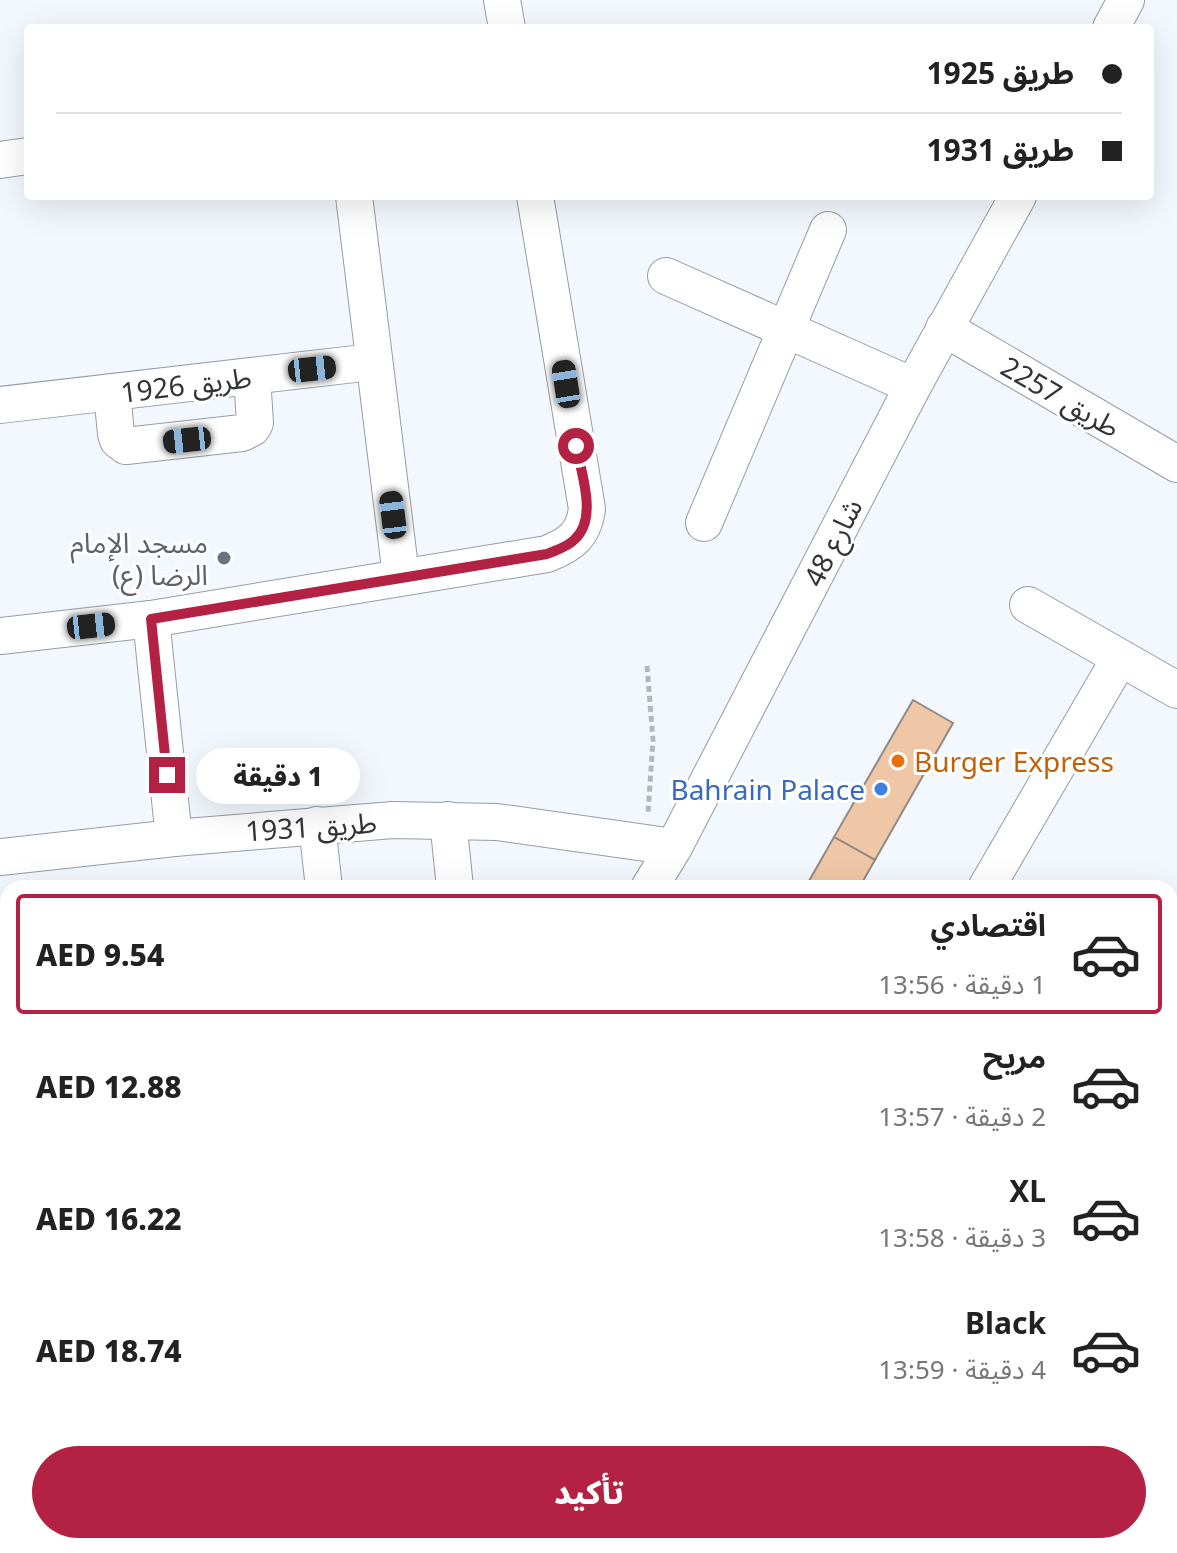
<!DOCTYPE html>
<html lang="ar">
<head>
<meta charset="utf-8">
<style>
  body { margin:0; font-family:"Noto Sans","Noto Sans Arabic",sans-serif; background:#f6f6f6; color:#222; direction:rtl; height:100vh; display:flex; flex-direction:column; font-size:30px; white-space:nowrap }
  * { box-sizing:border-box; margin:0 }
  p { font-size:26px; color:#767676 }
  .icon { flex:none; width:44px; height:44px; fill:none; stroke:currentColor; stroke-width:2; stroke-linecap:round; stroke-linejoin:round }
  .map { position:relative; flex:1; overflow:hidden; direction:ltr }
  .panel { position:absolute; left:0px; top:880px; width:1178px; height:674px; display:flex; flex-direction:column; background:#fff; border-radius:24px 24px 0 0; box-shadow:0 8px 32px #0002; direction:rtl }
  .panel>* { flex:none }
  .top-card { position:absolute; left:24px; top:24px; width:1130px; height:176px; border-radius:8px; box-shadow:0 8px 32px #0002; direction:rtl; display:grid; align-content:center; height:176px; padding:0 32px; background:#fff }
  .end { position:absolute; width:36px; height:36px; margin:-18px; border:10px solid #b42243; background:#fff; box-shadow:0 0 0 4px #fff }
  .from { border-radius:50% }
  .bubble { position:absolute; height:56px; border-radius:28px; background:#fff; box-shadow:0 8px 32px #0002; font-size:26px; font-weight:800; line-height:56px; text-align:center; direction:rtl }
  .car { position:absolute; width:24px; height:48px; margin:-24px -12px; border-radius:10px; box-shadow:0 0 6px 2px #0007; background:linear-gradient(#222 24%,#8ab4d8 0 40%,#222 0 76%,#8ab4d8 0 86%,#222 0) }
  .top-card b { display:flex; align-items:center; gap:28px; height:76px; font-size:30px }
  .top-card b+b { border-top:2px solid #e0e0e0 }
  .top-card i { width:20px; height:20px; background:#222 }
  ul { padding:14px 0 0; list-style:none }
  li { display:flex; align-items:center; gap:24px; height:120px; margin:0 16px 12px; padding:0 16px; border:4px solid transparent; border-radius:8px }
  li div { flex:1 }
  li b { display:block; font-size:30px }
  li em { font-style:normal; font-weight:800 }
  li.selected { border-color:#b42243 }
  li>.icon { width:72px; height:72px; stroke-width:1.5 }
  .cta { display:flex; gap:16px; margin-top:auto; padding:16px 32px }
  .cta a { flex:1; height:92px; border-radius:48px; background:#b42243; color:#fff; font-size:32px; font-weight:800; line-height:92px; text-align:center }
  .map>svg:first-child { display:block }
  .building { fill:#efc7a6; stroke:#918983; stroke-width:2 }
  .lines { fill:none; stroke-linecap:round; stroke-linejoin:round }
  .minor-casing { stroke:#959ca4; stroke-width:38 }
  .path { stroke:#b3b7bd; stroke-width:5; stroke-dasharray:6 4; stroke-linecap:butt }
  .minor { stroke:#fff; stroke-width:36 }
  .route { stroke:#b42243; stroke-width:10 }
  .worship-dot { fill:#6b7280; stroke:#fff; stroke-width:3 }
  .food-dot { fill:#e8710a; stroke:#fff; stroke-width:3 }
  .shop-dot { fill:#3f7fe0; stroke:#fff; stroke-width:3 }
  .labels { text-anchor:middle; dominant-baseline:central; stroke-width:6; stroke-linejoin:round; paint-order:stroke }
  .street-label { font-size:28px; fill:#323437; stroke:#fff }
  .worship-label { font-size:28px; fill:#5b616d; stroke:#fff; text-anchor:end }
  .food-label { font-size:28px; fill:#c56008; stroke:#fff; text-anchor:start }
  .shop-label { font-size:28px; fill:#366cbe; stroke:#fff; text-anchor:end }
</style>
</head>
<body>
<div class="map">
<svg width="1177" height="1553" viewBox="0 0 1177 1553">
  <rect width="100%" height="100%" fill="#f3f8ff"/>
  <!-- building -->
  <g class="building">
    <path d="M913,700L953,723L875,860L834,837Z"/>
    <path d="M834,837L875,860L859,888H805Z"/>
  </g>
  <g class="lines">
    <!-- minor casing -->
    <g class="minor-casing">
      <g id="minor">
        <path d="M502,0L507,28"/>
        <path d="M1111,28L1126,0"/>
        <path d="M0,160L28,156"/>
        <path d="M354,196L401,576"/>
        <path d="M666,276L913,386"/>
        <path d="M944,328L1177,464"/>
        <path d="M112,392L116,434L118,440L126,446L242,433L252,428L255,423L252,376"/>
        <path d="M0,405L372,362"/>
        <path d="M704,523L828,230"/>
        <path d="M1028,605L1177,690"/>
        <path d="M151,619L174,838"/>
        <path d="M0,636L151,619L547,554C571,544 583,536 587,509L535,196"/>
        <path d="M448,820L455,888"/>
        <path d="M317,825L324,888"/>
        <path d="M0,857L174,838L393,820L497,822L674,847"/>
        <path d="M649,888L674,847L913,386L1018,196"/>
        <path d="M986,888L1120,658"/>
        <path d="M0,1093L8,1092"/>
        <path d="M0,1266H8"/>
        <path d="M1170,1312L1177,1300"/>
        <path d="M1170,1366L1177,1370"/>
        <path d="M0,1381L8,1437"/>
        <path d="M260,1553L263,1546"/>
        <path d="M599,1553L603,1546"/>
        <path d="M1031,1553L1035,1546"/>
      </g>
    </g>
    <!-- path -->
    <path class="path" d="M647,666L653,740L648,813"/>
    <!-- minor -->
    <use href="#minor" class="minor"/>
  </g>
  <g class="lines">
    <!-- route -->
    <path class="route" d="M167,775L151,619L547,554C556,550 568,547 575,539C598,518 581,472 576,446"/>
  </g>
  <!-- markers -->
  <circle class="worship-dot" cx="224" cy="558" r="8"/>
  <circle class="food-dot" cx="898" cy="761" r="8"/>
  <circle class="shop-dot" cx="881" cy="789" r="8"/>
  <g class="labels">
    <!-- street labels -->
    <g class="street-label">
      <text transform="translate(186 384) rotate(-7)">طريق 1926</text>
      <text transform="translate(1061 396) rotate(30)">طريق 2257</text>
      <text transform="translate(832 542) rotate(-63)">شارع 48</text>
      <text transform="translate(311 826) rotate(-4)">طريق 1931</text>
    </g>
    <!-- worship labels -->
    <g class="worship-label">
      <text x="208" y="542">مسجد الإمام<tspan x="208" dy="32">الرضا (ع)</tspan></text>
    </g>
    <!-- food labels -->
    <g class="food-label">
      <text x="914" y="761">Burger Express</text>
    </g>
    <!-- shop labels -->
    <g class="shop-label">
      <text x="865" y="789">Bahrain Palace</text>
    </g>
  </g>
</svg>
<i class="end from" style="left:576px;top:446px"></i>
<i class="end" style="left:167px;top:775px"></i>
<div class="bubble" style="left:196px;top:748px;width:164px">1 دقيقة</div>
<i class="car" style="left:312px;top:369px;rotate:84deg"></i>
<i class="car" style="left:566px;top:384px;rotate:351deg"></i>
<i class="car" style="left:187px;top:440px;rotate:264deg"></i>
<i class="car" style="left:393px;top:515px;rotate:353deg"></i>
<i class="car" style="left:91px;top:626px;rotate:84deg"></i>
<div class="top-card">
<b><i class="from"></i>طريق 1925</b>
<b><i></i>طريق 1931</b>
</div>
<section class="panel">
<ul>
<li class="selected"><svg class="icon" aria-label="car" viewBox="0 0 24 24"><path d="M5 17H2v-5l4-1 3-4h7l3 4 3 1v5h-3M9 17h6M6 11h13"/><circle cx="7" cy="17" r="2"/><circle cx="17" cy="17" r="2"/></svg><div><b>اقتصادي</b><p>1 دقيقة · 13:56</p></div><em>AED 9.54</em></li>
<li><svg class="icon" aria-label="car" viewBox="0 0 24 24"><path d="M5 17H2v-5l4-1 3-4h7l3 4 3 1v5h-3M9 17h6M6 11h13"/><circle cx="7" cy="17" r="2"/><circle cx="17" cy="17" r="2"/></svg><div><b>مريح</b><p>2 دقيقة · 13:57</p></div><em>AED 12.88</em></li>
<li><svg class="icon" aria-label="car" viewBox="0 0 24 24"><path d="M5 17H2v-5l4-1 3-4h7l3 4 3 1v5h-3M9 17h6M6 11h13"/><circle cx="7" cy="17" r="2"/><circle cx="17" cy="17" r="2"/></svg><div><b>XL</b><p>3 دقيقة · 13:58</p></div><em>AED 16.22</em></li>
<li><svg class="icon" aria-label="car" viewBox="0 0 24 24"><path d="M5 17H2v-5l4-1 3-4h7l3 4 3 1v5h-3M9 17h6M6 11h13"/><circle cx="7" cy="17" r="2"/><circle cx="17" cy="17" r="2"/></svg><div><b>Black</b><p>4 دقيقة · 13:59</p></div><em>AED 18.74</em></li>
</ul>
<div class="cta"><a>تأكيد</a></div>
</section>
</div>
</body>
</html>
